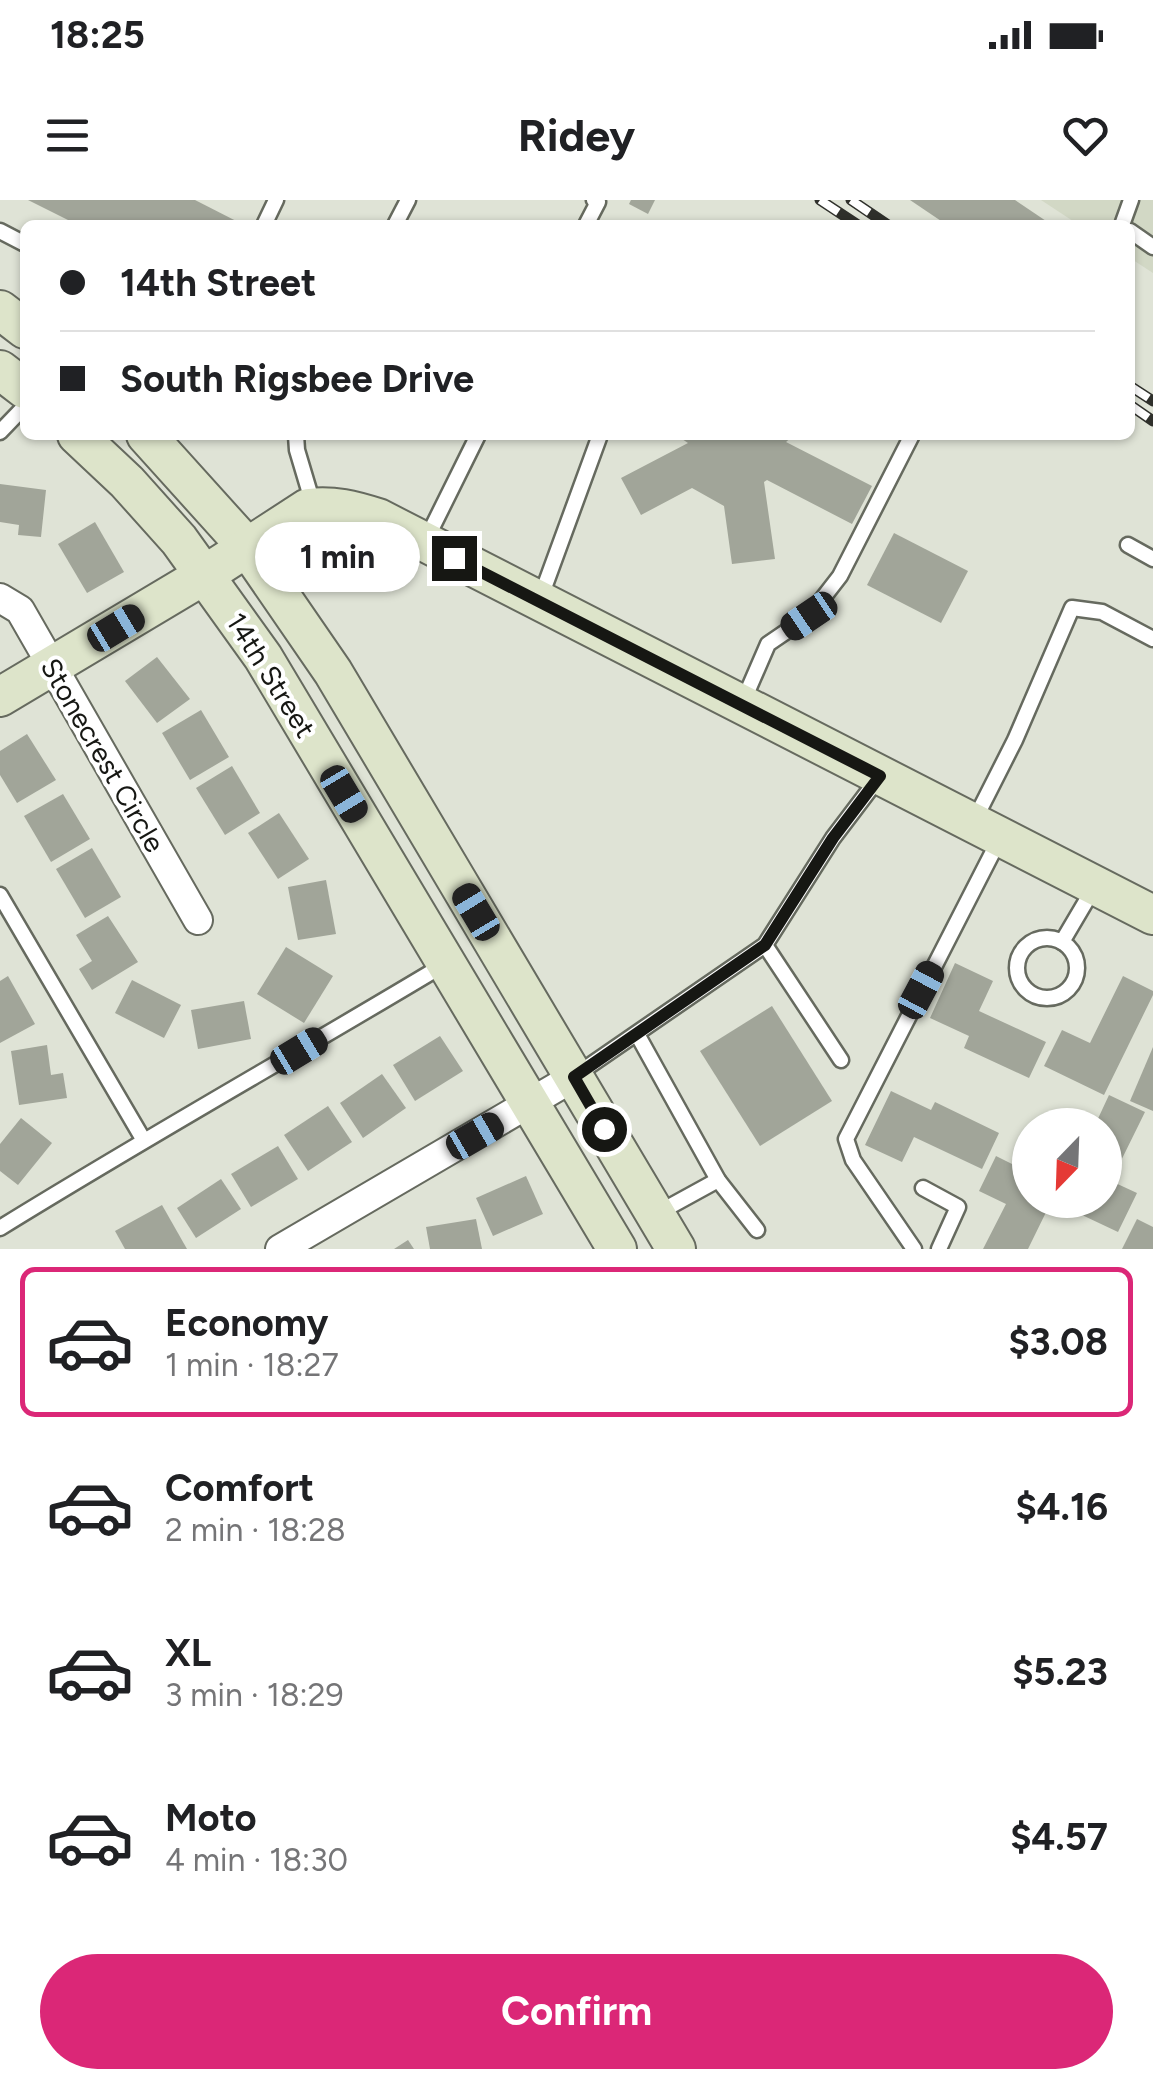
<!DOCTYPE html>
<html lang="en">
<head>
<meta charset="utf-8">
<style>
  body { margin:0; font-family:Figtree,sans-serif; background:#f6f6f6; color:#202124; height:100vh; display:flex; flex-direction:column; font-size:38px; white-space:nowrap }
  * { box-sizing:border-box; margin:0 }
  p { font-size:32px; color:#757577 }
  .icon { flex:none; width:55px; height:55px; fill:none; stroke:currentColor; stroke-width:2; stroke-linecap:round; stroke-linejoin:round }
  .map { position:relative; height:1049px; overflow:hidden }
  .side { display:flex; flex-direction:column; background:#fff; flex:1 }
  .side>* { flex:none }
  .hud { position:absolute; left:20px; top:20px; width:1115px; height:220px; border-radius:15px; box-shadow:0 2px 8px #0004; display:grid; align-content:center; height:220px; padding:0 40px; background:#fff }
  .needle { width:65px; rotate:203deg }
  .tools { position:absolute; left:1012px; top:908px; display:grid; gap:20px }
  .tools a { display:grid; place-items:center; width:110px; height:110px; border-radius:50%; background:#fff; box-shadow:0 2px 8px #0004; font-size:50px }
  .end { position:absolute; width:45px; height:45px; margin:-22px; border:12px solid #161713; background:#fff; box-shadow:0 0 0 5px #fff }
  .from { border-radius:50% }
  .bubble { position:absolute; height:70px; border-radius:35px; background:#fff; box-shadow:0 2px 8px #0004; font-size:32px; font-weight:700; line-height:70px; text-align:center }
  .car { position:absolute; width:30px; height:60px; margin:-30px -15px; border-radius:12px; box-shadow:0 0 8px 2px #0007; background:linear-gradient(#222 24%,#8ab4d8 0 40%,#222 0 76%,#8ab4d8 0 86%,#222 0) }
  .hud b { display:flex; align-items:center; gap:35px; height:95px; font-size:38px }
  .hud b+b { border-top:2px solid #e0e0e0 }
  .hud i { width:25px; height:25px; background:#202124 }
  ul { padding:18px 0 0; list-style:none }
  li { display:flex; align-items:center; gap:30px; height:150px; margin:0 20px 15px; padding:0 20px; border:5px solid transparent; border-radius:15px }
  li div { flex:1 }
  li b { display:block; font-size:38px }
  li em { font-style:normal; font-weight:700 }
  li.on { border-color:#db2777 }
  li>.icon { width:90px; height:90px; stroke-width:1.5 }
  .cta { display:flex; gap:20px; margin-top:auto; padding:20px 40px }
  .cta a { flex:1; height:115px; border-radius:60px; background:#db2777; color:#fff; font-size:40px; font-weight:700; line-height:115px; text-align:center }
  .status { display:flex; justify-content:space-between; align-items:center; height:70px; padding:0 50px; background:#fff; direction:ltr }
  .status svg { height:28px; fill:currentColor }
  header { display:flex; justify-content:space-between; align-items:center; height:130px; padding:0 40px; background:#fff; font-size:45px; font-weight:700 }
  .map>svg:first-child { display:block }
  .built { fill:#d2d8c5 }
  .building { fill:#a1a599 }
  .lines { fill:none; stroke-linecap:round; stroke-linejoin:round }
  .lane-casing { stroke:#666a5f; stroke-width:19 }
  .street-casing { stroke:#666a5f; stroke-width:32 }
  .secondary-casing { stroke:#666a5f; stroke-width:42 }
  .lane { stroke:#fff; stroke-width:14 }
  .street { stroke:#fff; stroke-width:28 }
  .secondary { stroke:#dde4ca; stroke-width:38 }
  .rail-casing { stroke:#2f302b; stroke-width:11 }
  .rail { stroke:#fff; stroke-width:8; stroke-dasharray:22; stroke-linecap:butt }
  .route { stroke:#161713; stroke-width:12 }
  .labels { text-anchor:middle; dominant-baseline:central; stroke-width:8; stroke-linejoin:round; paint-order:stroke }
  .street-label { font-size:28px; fill:#161713; stroke:#fff }
</style>
</head>
<body>
<div class="status"><b>18:25</b><svg viewBox="0 0 49 12"><path d="M0 12V9h3v3zM5 12V6h3v6zM10 12V3h3v9zM15 12V0h3v12zM26 1h20v11H26zM47 4h2v5h-2z"/></svg></div>
<header><svg class="icon" aria-label="menu" viewBox="0 0 24 24"><path d="M4 6h16M4 12h16M4 18h16"/></svg>Ridey<svg class="icon" aria-label="heart" viewBox="0 0 24 24"><path d="M12 20l-8-8c-3-5 5-10 8-4 3-6 11-1 8 4z"/></svg></header>
<div class="map">
<svg width="1153" height="1049" viewBox="0 0 1153 1049">
  <rect width="100%" height="100%" fill="#dfe3d6"/>
  <!-- built -->
  <path class="built" d="M1041,0H1153V73L1130,58V25H1079Z"/>
  <!-- building -->
  <g class="building">
    <path d="M28,0H195L244,25H78Z"/>
    <path d="M631,0H655L648,14L629,4Z"/>
    <path d="M910,0H1015L1052,25H947Z"/>
    <path d="M676,235H794L786,242L872,286L852,324L767,280L764,282L775,359L732,364L724,306L692,288L641,315L621,278L688,243Z"/>
    <path d="M0,284L46,290L41,337L18,335L19,325L0,322Z"/>
    <path d="M95,322L124,372L87,393L58,344Z"/>
    <path d="M894,333L968,371L941,423L867,385Z"/>
    <path d="M157,457L190,499L157,523L125,481Z"/>
    <path d="M201,510L229,557L190,580L162,533Z"/>
    <path d="M27,534L56,580L17,603L0,575V551Z"/>
    <path d="M232,566L260,613L225,635L196,588Z"/>
    <path d="M63,594L90,639L51,662L24,616Z"/>
    <path d="M279,613L309,659L278,679L248,633Z"/>
    <path d="M92,648L121,697L85,718L56,669Z"/>
    <path d="M326,680L336,734L298,740L288,687Z"/>
    <path d="M108,716L138,762L92,790L79,769L92,761L76,735Z"/>
    <path d="M286,747L333,776L304,823L257,794Z"/>
    <path d="M955,763L993,781L979,811L1046,842L1029,878L964,848L969,836L930,818Z"/>
    <path d="M8,776L35,824L0,843V781Z"/>
    <path d="M1123,776L1153,791V795L1104,895L1044,866L1062,830L1090,843Z"/>
    <path d="M132,780L181,805L164,838L115,813Z"/>
    <path d="M244,801L251,839L198,849L191,810Z"/>
    <path d="M772,806L832,901L760,946L700,851Z"/>
    <path d="M440,836L463,871L415,901L393,865Z"/>
    <path d="M47,845L51,875L63,873L67,898L19,905L11,851Z"/>
    <path d="M1153,847V911L1130,901Z"/>
    <path d="M382,874L406,908L363,938L340,903Z"/>
    <path d="M891,891L931,910L935,902L999,933L982,969L914,937L902,962L865,945Z"/>
    <path d="M1109,895L1145,912L1111,981L1137,993L1118,1032L1065,1007L1069,1000H1105V925H1095Z"/>
    <path d="M328,906L352,942L308,971L284,935Z"/>
    <path d="M21,918L52,943L18,985L0,971V944Z"/>
    <path d="M278,946L298,979L251,1007L231,974Z"/>
    <path d="M996,956L1030,973V1000H1052L1028,1049H983L1006,1004L979,991Z"/>
    <path d="M526,976L543,1014L493,1036L476,998Z"/>
    <path d="M221,979L241,1009L196,1038L177,1008Z"/>
    <path d="M162,1005L187,1049H125L115,1031Z"/>
    <path d="M476,1019L482,1049H430L426,1027Z"/>
    <path d="M1137,1019L1153,1027V1049H1122Z"/>
    <path d="M408,1040L414,1049H394Z"/>
  </g>
  <g class="lines">
    <!-- lane casing -->
    <g class="lane-casing">
      <g id="lane">
        <path d="M264,25L276,0"/>
        <path d="M395,25L408,0"/>
        <path d="M586,25L598,2L594,0"/>
        <path d="M1122,25L1131,0"/>
        <path d="M0,31L25,44"/>
        <path d="M1130,31L1153,47"/>
        <path d="M0,232L25,206"/>
        <path d="M296,235L297,250L314,307"/>
        <path d="M425,342L478,235"/>
        <path d="M1128,345L1153,359"/>
        <path d="M540,399L600,235"/>
        <path d="M742,504L768,444L809,416L840,376L912,235"/>
        <path d="M973,623L1015,540L1072,408L1102,412L1153,439"/>
        <path d="M0,695L143,939"/>
        <circle cx="1047" cy="768" r="30"/>
        <path d="M1062,742L1095,686"/>
        <path d="M765,745L841,860"/>
        <path d="M637,834L718,980L757,1030"/>
        <path d="M576,875L765,745L833,638L880,576"/>
        <path d="M923,988L958,1007L939,1049"/>
        <path d="M656,1014L718,980"/>
        <path d="M0,1028C147,937 297,853 445,764"/>
        <path d="M914,1049L853,960L846,939L1000,638"/>
      </g>
    </g>
    <!-- street casing -->
    <g class="street-casing">
      <g id="street">
        <path d="M0,398L20,410L198,720"/>
        <path d="M280,1049L574,877"/>
      </g>
    </g>
    <!-- secondary casing -->
    <g class="secondary-casing">
      <g id="secondary">
        <path d="M0,110L25,129"/>
        <path d="M0,170L25,189"/>
        <path d="M77,235L127,282L179,340L263,457L617,1049"/>
        <path d="M146,235L247,347L333,472L676,1049"/>
        <path d="M0,497L206,374L308,308C334,305 353,310 378,318L1153,715"/>
      </g>
    </g>
    <!-- lane -->
    <use href="#lane" class="lane"/>
    <!-- street -->
    <use href="#street" class="street"/>
    <!-- secondary -->
    <use href="#secondary" class="secondary"/>
    <!-- rail casing -->
    <g class="rail-casing">
      <g id="rail">
        <path d="M820,0L858,25"/>
        <path d="M851,0L888,25"/>
        <path d="M1130,186L1153,201"/>
        <path d="M1130,205L1153,221"/>
      </g>
    </g>
    <!-- rail -->
    <use href="#rail" class="rail"/>
  </g>
  <g class="lines">
    <!-- route -->
    <path class="route" d="M454,358L880,576L833,638L765,745L574,877L604,929"/>
  </g>
  <g class="labels">
    <!-- street labels -->
    <g class="street-label">
      <text transform="translate(271 475) rotate(58)">14th Street</text>
      <text transform="translate(103 555) rotate(60)">Stonecrest Circle</text>
    </g>
  </g>
</svg>
<div class="tools">
<a><svg class="needle" viewBox="-14 -14 28 28"><path d="M0-13l5 13h-10z" fill="#e53935"/><path d="M0 13l5-13h-10z" fill="#757577"/></svg></a>
</div>
<i class="end from" style="left:604px;top:929px"></i>
<i class="end" style="left:454px;top:358px"></i>
<div class="bubble" style="left:255px;top:322px;width:165px">1 min</div>
<i class="car" style="left:809px;top:416px;rotate:236deg"></i>
<i class="car" style="left:116px;top:428px;rotate:59deg"></i>
<i class="car" style="left:344px;top:594px;rotate:149deg"></i>
<i class="car" style="left:476px;top:712px;rotate:329deg"></i>
<i class="car" style="left:921px;top:790px;rotate:28deg"></i>
<i class="car" style="left:299px;top:851px;rotate:59deg"></i>
<i class="car" style="left:475px;top:936px;rotate:60deg"></i>
<div class="hud">
<b><i class="from"></i>14th Street</b>
<b><i></i>South Rigsbee Drive</b>
</div>
</div>
<section class="side">
<ul>
<li class="on"><svg class="icon" aria-label="car" viewBox="0 0 24 24"><path d="M5 17H2v-5l4-1 3-4h7l3 4 3 1v5h-3M9 17h6M6 11h13"/><circle cx="7" cy="17" r="2"/><circle cx="17" cy="17" r="2"/></svg><div><b>Economy</b><p>1 min · 18:27</p></div><em>$3.08</em></li>
<li><svg class="icon" aria-label="car" viewBox="0 0 24 24"><path d="M5 17H2v-5l4-1 3-4h7l3 4 3 1v5h-3M9 17h6M6 11h13"/><circle cx="7" cy="17" r="2"/><circle cx="17" cy="17" r="2"/></svg><div><b>Comfort</b><p>2 min · 18:28</p></div><em>$4.16</em></li>
<li><svg class="icon" aria-label="car" viewBox="0 0 24 24"><path d="M5 17H2v-5l4-1 3-4h7l3 4 3 1v5h-3M9 17h6M6 11h13"/><circle cx="7" cy="17" r="2"/><circle cx="17" cy="17" r="2"/></svg><div><b>XL</b><p>3 min · 18:29</p></div><em>$5.23</em></li>
<li><svg class="icon" aria-label="car" viewBox="0 0 24 24"><path d="M5 17H2v-5l4-1 3-4h7l3 4 3 1v5h-3M9 17h6M6 11h13"/><circle cx="7" cy="17" r="2"/><circle cx="17" cy="17" r="2"/></svg><div><b>Moto</b><p>4 min · 18:30</p></div><em>$4.57</em></li>
</ul>
<div class="cta"><a>Confirm</a></div>
</section>
</body>
</html>
